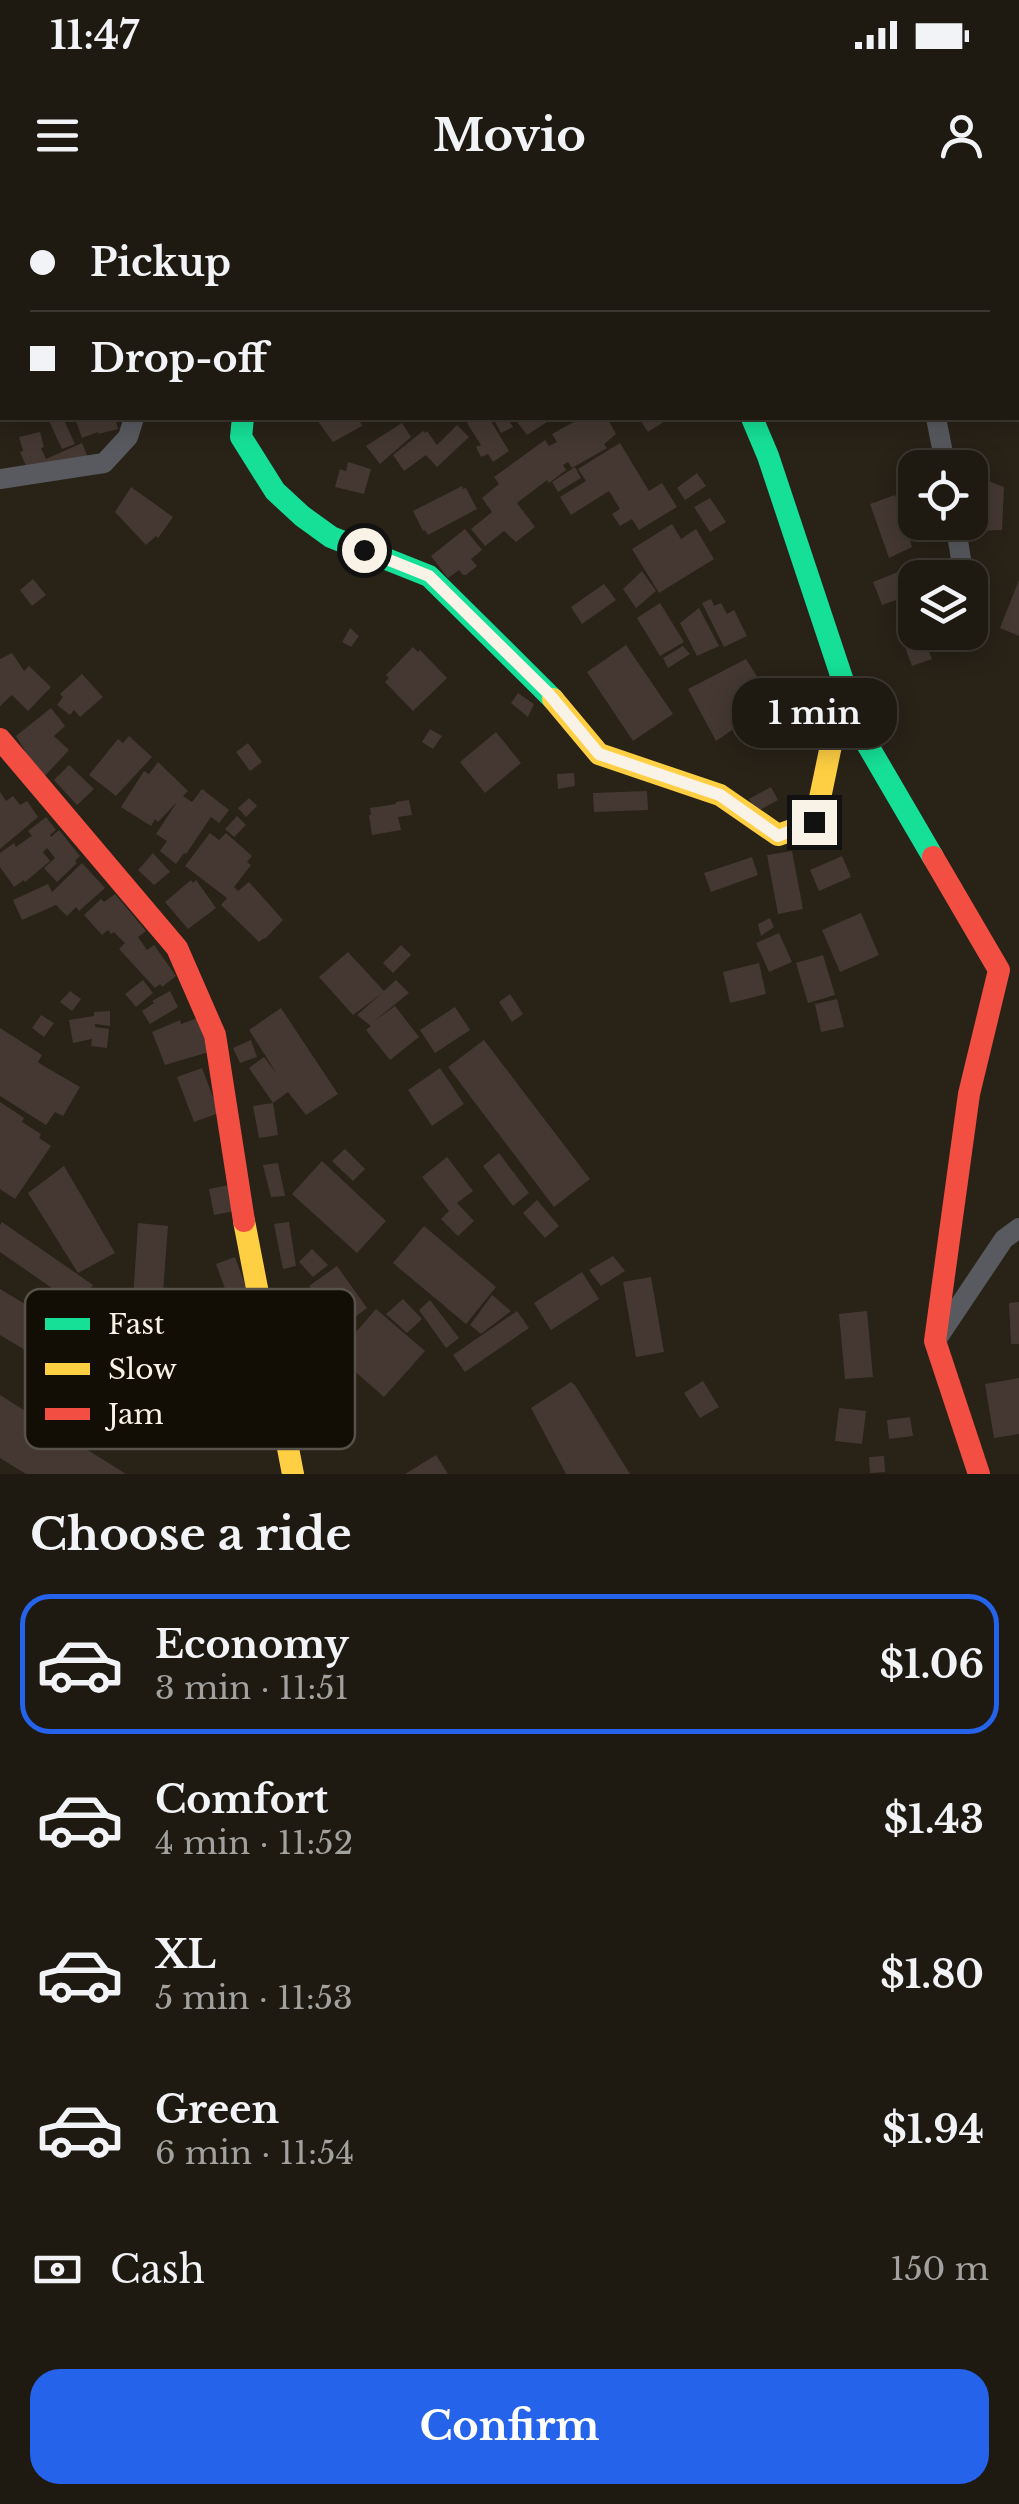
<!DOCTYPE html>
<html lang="en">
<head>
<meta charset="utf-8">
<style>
  body { margin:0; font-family:"Libre Baskerville",serif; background:#2b271f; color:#f1f3f6; height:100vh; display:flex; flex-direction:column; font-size:38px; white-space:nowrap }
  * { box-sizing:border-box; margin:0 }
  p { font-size:32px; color:#a1a19f }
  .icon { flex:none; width:55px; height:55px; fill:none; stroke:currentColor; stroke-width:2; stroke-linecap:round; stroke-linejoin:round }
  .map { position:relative; height:1274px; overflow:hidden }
  .panel { display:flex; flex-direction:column; background:#1e1a11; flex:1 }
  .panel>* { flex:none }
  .hud { position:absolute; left:0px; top:0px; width:1020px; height:220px; box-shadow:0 5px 25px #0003,0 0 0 2px #3c3831; display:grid; align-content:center; height:220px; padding:0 30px; background:#1e1a11 }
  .buttons { position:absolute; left:898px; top:250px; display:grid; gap:20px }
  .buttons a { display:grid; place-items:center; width:90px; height:90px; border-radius:20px; background:#1e1a11; box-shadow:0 5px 25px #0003,0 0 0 2px #3c3831; font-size:50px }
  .end { position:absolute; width:45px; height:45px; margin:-22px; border:12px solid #f9f2e6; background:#111; box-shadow:0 0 0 5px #111 }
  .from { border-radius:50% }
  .bubble { position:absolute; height:70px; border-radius:30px; background:#1e1a11; box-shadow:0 5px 25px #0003,0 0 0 2px #3c3831; font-size:32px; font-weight:700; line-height:70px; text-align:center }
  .hud b { display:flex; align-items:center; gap:35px; height:95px; font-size:38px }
  .hud b+b { border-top:2px solid #3c3831 }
  .hud i { width:25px; height:25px; background:#f1f3f6 }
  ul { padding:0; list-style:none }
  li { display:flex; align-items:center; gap:30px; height:140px; margin:0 20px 15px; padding:0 10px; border:5px solid transparent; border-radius:30px }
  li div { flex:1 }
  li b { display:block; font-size:38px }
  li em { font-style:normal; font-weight:700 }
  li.selected { border-color:#2563eb }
  li>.icon { width:90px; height:90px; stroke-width:1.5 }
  h2 { padding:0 30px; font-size:45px; line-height:120px }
  .pay { display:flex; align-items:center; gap:25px; height:110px; padding:0 30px; font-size:38px }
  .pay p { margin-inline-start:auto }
  .primary-button { display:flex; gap:20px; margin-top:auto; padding:20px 30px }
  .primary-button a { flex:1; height:115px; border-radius:30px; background:#2563eb; color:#fff; font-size:40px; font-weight:700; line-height:115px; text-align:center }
  .status { display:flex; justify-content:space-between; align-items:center; height:70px; padding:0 50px; background:#1e1a11; direction:ltr }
  .status svg { height:28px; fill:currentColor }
  header { display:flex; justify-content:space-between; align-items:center; height:130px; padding:0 30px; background:#1e1a11; font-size:45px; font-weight:700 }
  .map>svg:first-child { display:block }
  .building { fill:#453832 }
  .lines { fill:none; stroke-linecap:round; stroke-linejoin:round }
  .street { stroke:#585a5f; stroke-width:20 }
  .fast { stroke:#16e098; stroke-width:22 }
  .slow { stroke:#ffcf43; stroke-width:22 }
  .jam { stroke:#f24e42; stroke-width:22 }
  .route { stroke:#f9f2e6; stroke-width:12 }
  .key { fill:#120e06; stroke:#575249; stroke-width:2.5 }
  .key-label { font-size:28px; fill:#f9f2e6 }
</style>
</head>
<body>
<div class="status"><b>11:47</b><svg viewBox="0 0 49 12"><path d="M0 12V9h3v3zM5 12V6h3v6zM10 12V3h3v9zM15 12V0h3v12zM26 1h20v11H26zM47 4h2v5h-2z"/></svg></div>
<header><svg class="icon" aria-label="menu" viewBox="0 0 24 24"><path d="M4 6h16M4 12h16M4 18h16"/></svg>Movio<svg class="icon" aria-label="person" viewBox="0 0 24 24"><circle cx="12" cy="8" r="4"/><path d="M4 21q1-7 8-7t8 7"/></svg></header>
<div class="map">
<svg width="1019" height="1274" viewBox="0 0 1019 1274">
  <rect width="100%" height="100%" fill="#282217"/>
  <!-- building -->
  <g class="building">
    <path d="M58,218H63L75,244L62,249L49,221Z"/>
    <path d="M75,218H115L118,229L98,234V232L82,238Z"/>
    <path d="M323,218H358L362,226L333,242L317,220Z"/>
    <path d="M474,218H489L509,251L493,262L488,254L481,257L476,247L481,245L467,223Z"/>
    <path d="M493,218H507L513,227L501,233Z"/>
    <path d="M514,218H553L527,235Z"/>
    <path d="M581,218H586L587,220L592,218H607L616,234L604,244L607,248L572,268L568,262L563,265L566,270L549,283L547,280L517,303L535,327L516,342L504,331L485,346L471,329L492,312L482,298L499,284L494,277L545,240L549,246L557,242L552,234Z"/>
    <path d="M639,218H670L648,232Z"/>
    <path d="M402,223L411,237L380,264L366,246Z"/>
    <path d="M457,225L469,237L437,267L426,255L404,271L393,255L423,231L425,233L427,231L437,245Z"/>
    <path d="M40,232L44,247L41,248L46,259L82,243L88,258L33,282L20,252L23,251L19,237Z"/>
    <path d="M620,243L649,291L662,283L677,307L639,330L632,319L620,326L612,314L620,309L609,291L571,315L560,297L586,281L578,269Z"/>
    <path d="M348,262L371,269L364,294L335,287L340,269L346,271Z"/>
    <path d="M575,267L581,278L558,292L552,282Z"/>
    <path d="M697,273L706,286L685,300L677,288Z"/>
    <path d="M973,275L1004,287L1002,330L976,331Z"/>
    <path d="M462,286L463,289L466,288L477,309L428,335L425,330L423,331L413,311Z"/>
    <path d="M131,287L173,317L158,338L156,336L146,345L115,312Z"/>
    <path d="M895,295L912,347L889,358L870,304Z"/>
    <path d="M710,298L726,322L710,332L694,307Z"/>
    <path d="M672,324L681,339L696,329L714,359L659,393L632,349Z"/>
    <path d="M465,329L482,350L471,359L477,366L466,375H463L459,370L448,378L431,356Z"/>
    <path d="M642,371L656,391L636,408L623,389Z"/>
    <path d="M898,372L907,396L882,405L873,382Z"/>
    <path d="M33,379L46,395L32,406L20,390Z"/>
    <path d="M1019,380V436L1000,428Z"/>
    <path d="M604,384L616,400L582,424L571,407Z"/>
    <path d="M711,399L714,406L721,403L727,414L734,410L747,436L724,447L702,403Z"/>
    <path d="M915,402V433L907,436L897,409Z"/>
    <path d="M660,403L684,442L660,456L637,418Z"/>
    <path d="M699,408L719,446L697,456L680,423Z"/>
    <path d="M350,428L359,436L351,447L342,442Z"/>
    <path d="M924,440L932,459L912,466L905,447Z"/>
    <path d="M626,445L673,514L633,541L587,472Z"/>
    <path d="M683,446L690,454L668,468L663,458Z"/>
    <path d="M413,447L418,452L420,450L447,478L413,511L385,482L389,478L386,475Z"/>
    <path d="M12,453L24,471L29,466L51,487L28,511L12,495L0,506V459Z"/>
    <path d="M746,459L773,502L716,541L688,489Z"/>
    <path d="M82,474L103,497L80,517L74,510L70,515L57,505L63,497L60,494Z"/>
    <path d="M518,493L534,504L528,517L511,503Z"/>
    <path d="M51,508L65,526L54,536L69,550L42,579L16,536Z"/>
    <path d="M430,529L442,536L433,549L422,542Z"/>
    <path d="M496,532L521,563L485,593L460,562Z"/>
    <path d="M129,536L152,557L116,596L89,575L118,539L123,543Z"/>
    <path d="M248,543L262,562L250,571L236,552Z"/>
    <path d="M158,562L188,591L183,596L192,602L202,589L229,610L219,623L211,617L186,654L184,653L176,664L160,651L167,641L156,634L177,602L158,622L155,619L151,626L121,607L144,571L149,574Z"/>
    <path d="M69,565L94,589L77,605L54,580Z"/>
    <path d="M574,573L575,586L558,589L557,574Z"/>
    <path d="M771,587L778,600L756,612L749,599Z"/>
    <path d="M647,591L648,610L594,612L593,593Z"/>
    <path d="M0,592L6,601L13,596L20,605L27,601L38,617L0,649Z"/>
    <path d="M249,598L257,606L246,617L238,608Z"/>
    <path d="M409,600L412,615L398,617L401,630L372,635L369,615H371L370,608L396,604V602Z"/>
    <path d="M237,616L246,625L234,637L225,629Z"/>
    <path d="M46,617L56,630L50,635L51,637L59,630L80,656L75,661L77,663L57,682L44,668L55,658L47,648L43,652L50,661L25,682L24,680L14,687L0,667V653L14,643L16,647L30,637L32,636L28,631Z"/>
    <path d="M210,633L219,640L226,633L252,656L247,662L251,665L234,687L238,691L249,682L283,720L265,739L264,738L259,742L221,705L227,698L185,666Z"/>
    <path d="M792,651L803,709L778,714L767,655Z"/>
    <path d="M153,653L170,672L154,685L138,670Z"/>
    <path d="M842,656L851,677L819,691L810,670Z"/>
    <path d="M752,657L758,675L711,692L704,673Z"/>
    <path d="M82,663L105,688L79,711L76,707L67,716L56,705L22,720L13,700L48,684L52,692Z"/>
    <path d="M191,680L193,683L196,680L216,708L188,729L165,702Z"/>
    <path d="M115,694L146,731L138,737L147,750L154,745L176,776L162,787L160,784L155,788L119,749L125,743L114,732L111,734L108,730L102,735L84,715L101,699L104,702Z"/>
    <path d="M861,713L879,755L840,772L822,730Z"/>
    <path d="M770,718L774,727L761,736L758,724Z"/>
    <path d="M779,733L792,762L769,772L756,743Z"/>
    <path d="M401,745L411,755L393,773L383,763Z"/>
    <path d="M348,752L384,791L396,780L409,793L373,822L395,806L419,837L390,860L366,830L371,826L357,815L381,794L353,815L319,777Z"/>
    <path d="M823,755L835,795L808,803L796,763Z"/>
    <path d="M759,763L766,794L730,803L723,772Z"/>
    <path d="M143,780L153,793L136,807L125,794Z"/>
    <path d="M70,791L81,799L72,811L60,802Z"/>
    <path d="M170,791L178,807L150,824L142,811L154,803L152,801Z"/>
    <path d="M510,794L523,814L512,822L499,802Z"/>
    <path d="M837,799L844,827L821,832L815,804Z"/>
    <path d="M455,807L470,830L435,853L420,830Z"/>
    <path d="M281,808L338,894L306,915L288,892L273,903L249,868L264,857L277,874L249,830Z"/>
    <path d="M110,811V826L95,824V827L109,829L107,848L91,846L92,839L73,843L69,820L94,816V812Z"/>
    <path d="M41,815L54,823L44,837L32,828Z"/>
    <path d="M198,818L209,852L165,865L152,832L180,820L181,824Z"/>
    <path d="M0,828L42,855L38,862L42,865L80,887L63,916L55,912L46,925L0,896Z"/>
    <path d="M251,840L257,857L240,863L233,848Z"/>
    <path d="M484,840L590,979L554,1007L448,867Z"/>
    <path d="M202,868L219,913L194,922L177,877Z"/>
    <path d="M440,868L464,904L432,926L408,890Z"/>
    <path d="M0,902L24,918L22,922L41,934L39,938L51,946L15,999L0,989Z"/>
    <path d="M273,903L278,935L259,938L253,906Z"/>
    <path d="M345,949L365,969L353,981L332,961Z"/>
    <path d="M499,953L529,993L513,1006L483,966Z"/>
    <path d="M447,957L473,991L457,1003L474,1021L458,1036L441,1019L449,1011L422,977Z"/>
    <path d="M322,961L386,1021L357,1053L292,994Z"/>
    <path d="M278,963L285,996L271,997L263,965Z"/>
    <path d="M64,966L115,1053L78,1073L28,993Z"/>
    <path d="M229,985L235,1011L214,1015L209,989Z"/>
    <path d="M537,1000L559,1026L545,1038L523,1013Z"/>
    <path d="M2,1022L93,1085L78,1106L0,1052V1025Z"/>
    <path d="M289,1022L296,1066L283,1069L274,1024Z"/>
    <path d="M138,1023L168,1026L160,1132L131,1130Z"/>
    <path d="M424,1026L496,1087L466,1124L393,1063Z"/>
    <path d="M312,1049L328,1065L313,1077L299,1062Z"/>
    <path d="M613,1056L625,1071L601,1086L589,1070Z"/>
    <path d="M235,1057L247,1090L228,1097L216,1064Z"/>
    <path d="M337,1066L367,1108L339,1129L309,1086Z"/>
    <path d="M582,1072L599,1099L551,1130L534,1103Z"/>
    <path d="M651,1077L664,1152L636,1157L623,1082Z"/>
    <path d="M0,1089L75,1134L55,1168L0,1135Z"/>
    <path d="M492,1095L511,1111L481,1134L470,1125Z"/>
    <path d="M403,1099L422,1119L407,1133L386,1114Z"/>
    <path d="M430,1100L459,1138L446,1148L419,1110Z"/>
    <path d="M1019,1102V1144H1011L1009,1103Z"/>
    <path d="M376,1109L425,1151L384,1197L336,1155Z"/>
    <path d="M517,1111L529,1128L465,1172L453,1155Z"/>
    <path d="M867,1111L873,1177L845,1179L839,1114Z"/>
    <path d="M1019,1178V1234L994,1238L985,1184Z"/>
    <path d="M703,1181L719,1207L700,1218L684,1193Z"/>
    <path d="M571,1182L575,1185L630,1274H566L531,1208Z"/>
    <path d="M0,1195L126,1274H26L0,1258Z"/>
    <path d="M839,1208L866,1211L862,1244L835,1241Z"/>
    <path d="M910,1217L913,1236L889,1239L887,1220Z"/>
    <path d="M436,1255L448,1274H405Z"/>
    <path d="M884,1256L885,1272L870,1273L869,1257Z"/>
  </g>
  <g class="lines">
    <!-- street -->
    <g class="street">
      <path d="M48,0V2"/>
      <path d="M88,0L91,2"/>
      <path d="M461,0L463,2"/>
      <path d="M667,0V2"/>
      <path d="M727,0L731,2"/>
      <path d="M227,2L230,0"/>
      <path d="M786,2L794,0"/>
      <path d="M936,218L946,268"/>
      <path d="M0,279L104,263L128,237L134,218"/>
      <path d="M955,322L964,378"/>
      <path d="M939,1136L1004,1039L1019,1028"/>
    </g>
    <!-- fast -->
    <g class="fast">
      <path d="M243,218L241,237L275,291L302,316L331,337L429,376L553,499"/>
      <path d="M752,218L768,256L860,532L933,657"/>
    </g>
    <!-- slow -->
    <g class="slow">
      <path d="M553,499L599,554L720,595L778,635L815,622L843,488"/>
      <path d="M244,1021L293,1274"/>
    </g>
    <!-- jam -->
    <g class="jam">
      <path d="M0,539L177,748L215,835L244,1021"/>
      <path d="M933,657L999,770L969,894L935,1141L979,1274"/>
    </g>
  </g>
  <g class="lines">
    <!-- route -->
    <path class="route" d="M364,350L429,376L549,494L599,554L720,595L778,636L814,622"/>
  </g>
  <!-- legend -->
  <rect x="25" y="1089" width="330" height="160" rx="15" class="key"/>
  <rect x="45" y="1118" width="45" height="12" fill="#16e098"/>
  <rect x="45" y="1163" width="45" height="12" fill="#ffcf43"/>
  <rect x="45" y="1208" width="45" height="12" fill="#f24e42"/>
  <g class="key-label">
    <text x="108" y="1134">Fast</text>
    <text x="108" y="1179">Slow</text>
    <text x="108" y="1224">Jam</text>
  </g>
</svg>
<div class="buttons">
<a><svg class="icon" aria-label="locate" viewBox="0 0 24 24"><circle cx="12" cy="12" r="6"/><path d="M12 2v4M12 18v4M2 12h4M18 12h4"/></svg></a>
<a><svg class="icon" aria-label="layers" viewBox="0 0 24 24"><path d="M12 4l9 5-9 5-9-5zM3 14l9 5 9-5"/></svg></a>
</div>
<i class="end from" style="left:364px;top:350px"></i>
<i class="end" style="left:814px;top:622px"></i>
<div class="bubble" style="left:732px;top:478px;width:165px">1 min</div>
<div class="hud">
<b><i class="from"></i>Pickup</b>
<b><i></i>Drop-off</b>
</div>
</div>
<section class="panel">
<h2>Choose a ride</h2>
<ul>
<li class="selected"><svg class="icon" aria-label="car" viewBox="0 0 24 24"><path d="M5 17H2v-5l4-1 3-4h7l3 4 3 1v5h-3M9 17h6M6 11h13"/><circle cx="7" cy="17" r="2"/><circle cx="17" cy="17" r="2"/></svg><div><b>Economy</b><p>3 min · 11:51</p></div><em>$1.06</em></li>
<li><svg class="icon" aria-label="car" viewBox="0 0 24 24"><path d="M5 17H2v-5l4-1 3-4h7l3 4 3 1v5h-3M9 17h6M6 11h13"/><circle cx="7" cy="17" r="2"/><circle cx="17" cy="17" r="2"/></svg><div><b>Comfort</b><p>4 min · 11:52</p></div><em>$1.43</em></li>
<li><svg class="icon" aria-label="car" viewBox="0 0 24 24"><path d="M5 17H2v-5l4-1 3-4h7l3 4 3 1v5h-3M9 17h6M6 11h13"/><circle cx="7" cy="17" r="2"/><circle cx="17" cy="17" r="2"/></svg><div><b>XL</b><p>5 min · 11:53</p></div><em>$1.80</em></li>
<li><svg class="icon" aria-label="car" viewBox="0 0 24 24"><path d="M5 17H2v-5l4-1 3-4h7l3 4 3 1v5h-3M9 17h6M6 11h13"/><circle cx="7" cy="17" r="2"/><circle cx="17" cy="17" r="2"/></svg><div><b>Green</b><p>6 min · 11:54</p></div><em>$1.94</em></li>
</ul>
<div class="pay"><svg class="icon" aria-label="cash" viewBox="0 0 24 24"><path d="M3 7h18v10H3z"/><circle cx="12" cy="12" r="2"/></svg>Cash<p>150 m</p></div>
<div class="primary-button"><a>Confirm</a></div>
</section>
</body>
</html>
